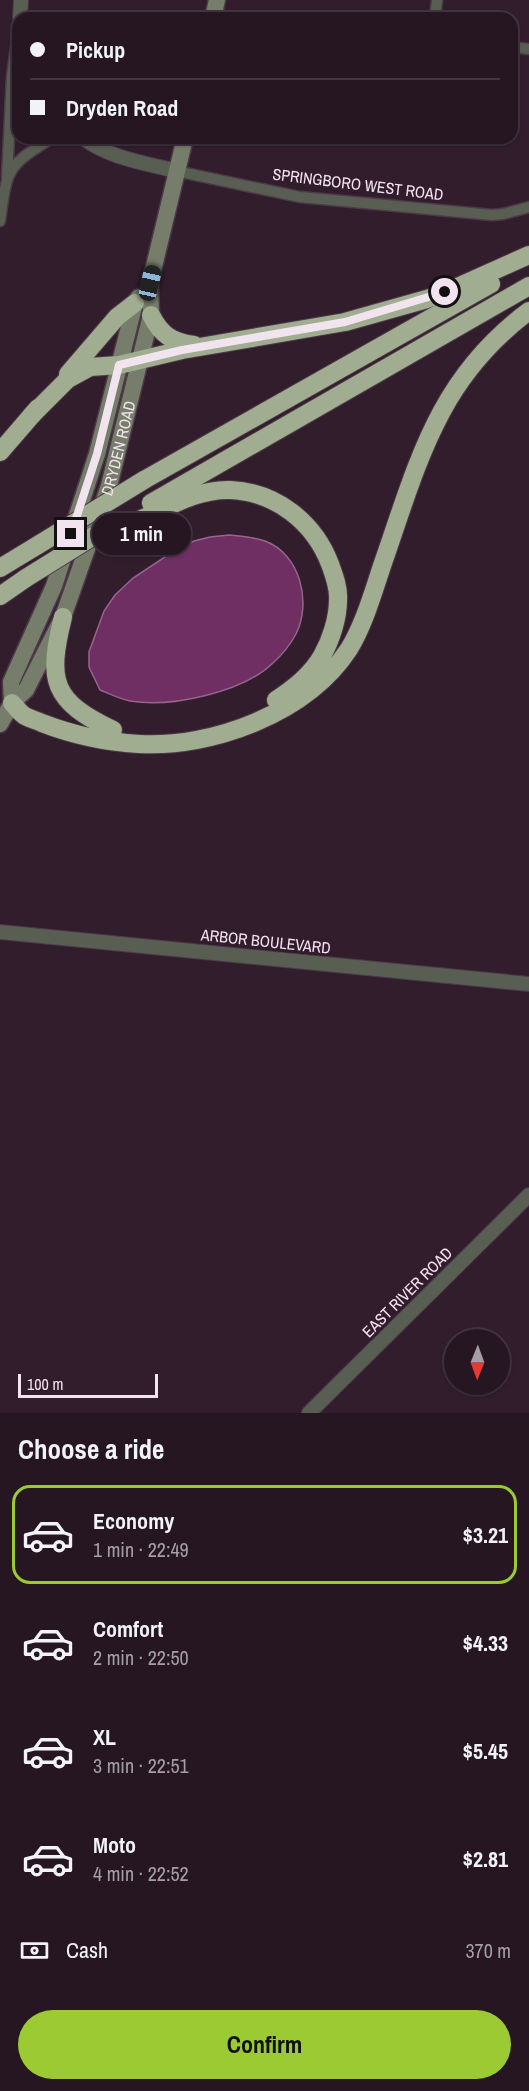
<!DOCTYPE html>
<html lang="en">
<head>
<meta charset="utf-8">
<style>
  body { margin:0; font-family:"Archivo Narrow",sans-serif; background:#32232f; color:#f1f3f6; height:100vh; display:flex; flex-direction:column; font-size:22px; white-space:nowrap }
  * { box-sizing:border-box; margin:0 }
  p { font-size:20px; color:#a49fa5 }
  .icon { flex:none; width:33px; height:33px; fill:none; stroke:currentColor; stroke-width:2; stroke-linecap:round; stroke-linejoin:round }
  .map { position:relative; height:1413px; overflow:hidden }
  .panel { display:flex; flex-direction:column; background:#261622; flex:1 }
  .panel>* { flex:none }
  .guide { position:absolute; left:12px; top:12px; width:506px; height:132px; border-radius:18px; box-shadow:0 2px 4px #0004,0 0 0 2px #423540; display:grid; align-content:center; height:132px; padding:0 18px; background:#261622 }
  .needle { width:39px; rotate:181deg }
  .fabs { position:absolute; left:444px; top:1329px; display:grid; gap:12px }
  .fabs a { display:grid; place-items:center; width:66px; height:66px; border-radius:50%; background:#261622; box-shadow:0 2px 4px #0004,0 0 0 2px #423540; font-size:30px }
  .scale { position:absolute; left:18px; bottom:15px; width:140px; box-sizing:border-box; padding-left:6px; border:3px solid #f2e4ee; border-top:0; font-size:16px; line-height:21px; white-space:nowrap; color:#f2e4ee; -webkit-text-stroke:4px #321d2d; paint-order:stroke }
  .end { position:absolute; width:27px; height:27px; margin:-14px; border:8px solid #f2e4ee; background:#111; box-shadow:0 0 0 3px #111 }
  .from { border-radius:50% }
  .bubble { position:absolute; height:42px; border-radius:21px; background:#261622; box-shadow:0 2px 4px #0004,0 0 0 2px #423540; font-size:20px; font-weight:800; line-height:42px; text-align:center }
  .car { position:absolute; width:18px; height:36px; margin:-18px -9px; border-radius:8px; box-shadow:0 0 4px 2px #0007; background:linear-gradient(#222 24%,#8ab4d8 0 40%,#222 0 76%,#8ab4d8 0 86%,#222 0) }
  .guide b { display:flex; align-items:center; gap:21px; height:57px; font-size:22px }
  .guide b+b { border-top:2px solid #423540 }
  .guide i { width:15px; height:15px; background:#f1f3f6 }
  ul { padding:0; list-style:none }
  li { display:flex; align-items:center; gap:18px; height:99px; margin:0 12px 9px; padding:0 6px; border:3px solid transparent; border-radius:18px }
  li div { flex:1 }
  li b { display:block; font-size:22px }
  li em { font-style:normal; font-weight:800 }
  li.selected { border-color:#9cca32 }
  li>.icon { width:54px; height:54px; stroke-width:1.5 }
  h2 { padding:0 18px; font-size:27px; line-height:72px }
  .pay { display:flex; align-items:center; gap:15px; height:66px; padding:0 18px; font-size:22px }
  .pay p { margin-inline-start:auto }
  .button { display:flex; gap:12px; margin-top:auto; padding:12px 18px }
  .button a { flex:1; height:69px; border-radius:36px; background:#9cca32; color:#111; font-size:24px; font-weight:800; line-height:69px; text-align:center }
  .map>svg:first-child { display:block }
  .water { fill:#6f2f63; stroke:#96658d; stroke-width:1.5 }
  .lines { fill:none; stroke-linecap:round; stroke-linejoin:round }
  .minor-casing { stroke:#4d3948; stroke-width:13 }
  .tertiary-casing { stroke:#4d3948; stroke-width:16 }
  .secondary-casing { stroke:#4d3948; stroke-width:19 }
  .motorway-casing { stroke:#4d3948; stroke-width:20 }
  .minor { stroke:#595e52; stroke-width:10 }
  .tertiary { stroke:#595e52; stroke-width:14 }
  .secondary { stroke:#767e6b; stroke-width:16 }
  .motorway { stroke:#a1ad90; stroke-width:18 }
  .motorway-bridge-casing { stroke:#4d3948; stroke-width:20; stroke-linecap:butt }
  .motorway-bridge { stroke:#a1ad90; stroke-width:18 }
  .route { stroke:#f2e4ee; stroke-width:8 }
  .labels { text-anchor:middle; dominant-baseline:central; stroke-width:6; stroke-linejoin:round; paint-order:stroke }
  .street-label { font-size:16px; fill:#f2e4ee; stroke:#321d2d }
</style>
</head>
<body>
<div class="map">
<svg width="529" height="1413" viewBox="0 0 529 1413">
  <rect width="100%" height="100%" fill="#321d2d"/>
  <!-- water -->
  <path class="water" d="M229,535C241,536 253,537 265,541C300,554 312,602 296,634C290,645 282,655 273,663C243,692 171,708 130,701C120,699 110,694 100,690L89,667V652L104,611L115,595L133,578L174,551L194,541L210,537Z"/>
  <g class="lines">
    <!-- minor casing -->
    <g class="minor-casing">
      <g id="minor">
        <path d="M435,18L437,0"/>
        <path d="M512,47L529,49"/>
        <path d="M176,171L300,197L492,215L503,214L529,207"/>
        <path d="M7,177L12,76L18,33"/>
        <path d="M0,221C7,168 7,166 52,138"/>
      </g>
    </g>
    <!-- tertiary casing -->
    <g class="tertiary-casing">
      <g id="tertiary">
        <path d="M20,18L21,0"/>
        <path d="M83,138C109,158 145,163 176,171"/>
        <path d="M0,932L529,984"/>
        <path d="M309,1413L529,1195"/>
      </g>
    </g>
    <!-- secondary casing -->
    <g class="secondary-casing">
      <g id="secondary">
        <path d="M213,18L217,0"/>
        <path d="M12,703L11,682L54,586L97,454L135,303L139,297"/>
        <path id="s1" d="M0,724L12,703L26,690L63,617L109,486L151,315L150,283L185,138"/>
      </g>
    </g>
    <!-- motorway casing -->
    <g class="motorway-casing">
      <g id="motorway">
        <path d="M151,315C161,335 172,342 194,345"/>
        <path d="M68,374L117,317L135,303"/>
        <path d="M31,416L68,379L90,367L119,365L182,350L345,322L427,299L462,285L529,255"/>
        <path d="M0,452L38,408"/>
        <path d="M144,480L491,284"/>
        <path d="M151,503L529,286"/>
        <path d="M92,537C111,530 130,525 148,516C174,504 200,489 230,490C276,492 314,522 330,564C334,575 339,588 338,600C338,618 331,640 322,656C311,675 294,688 276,700"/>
        <path d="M0,568L38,545"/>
        <path d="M0,596L26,578"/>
        <path d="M63,617C47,681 52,701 113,730"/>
        <path d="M12,703C16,707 20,713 25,716C30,719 36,720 42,723C73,735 105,742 139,744C213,748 307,713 349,649C365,623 374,589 384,560C419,459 439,378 529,311"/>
      </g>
    </g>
    <!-- minor -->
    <use href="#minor" class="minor"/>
    <!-- tertiary -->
    <use href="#tertiary" class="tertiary"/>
    <!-- secondary -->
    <use href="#secondary" class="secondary"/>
    <!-- motorway -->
    <use href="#motorway" class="motorway"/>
    <!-- motorway-bridge casing -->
    <g class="motorway-bridge-casing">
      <g id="motorway-bridge">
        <path d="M38,545L144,480"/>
        <path d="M26,578L92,537"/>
      </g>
    </g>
    <!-- motorway-bridge -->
    <use href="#motorway-bridge" class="motorway-bridge"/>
  </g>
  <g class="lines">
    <!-- route -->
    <path class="route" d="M71,534L97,454L119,365L182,350L345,322L445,292"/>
  </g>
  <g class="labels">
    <!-- street labels -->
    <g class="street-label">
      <text transform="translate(358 184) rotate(7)">SPRINGBORO WEST ROAD</text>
      <text stroke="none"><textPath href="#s1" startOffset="303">DRYDEN ROAD</textPath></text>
      <text transform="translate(266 941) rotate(6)">ARBOR BOULEVARD</text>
      <text transform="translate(407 1292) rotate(-45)">EAST RIVER ROAD</text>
    </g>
  </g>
</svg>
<div class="fabs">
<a><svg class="needle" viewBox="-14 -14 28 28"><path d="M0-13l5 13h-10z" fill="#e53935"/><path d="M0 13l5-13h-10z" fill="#a49fa5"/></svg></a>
</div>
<div class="scale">100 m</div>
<i class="end from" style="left:445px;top:292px"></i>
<i class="end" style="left:71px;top:534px"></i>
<div class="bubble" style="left:92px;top:513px;width:99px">1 min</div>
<i class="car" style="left:150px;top:283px;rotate:13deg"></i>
<div class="guide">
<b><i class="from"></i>Pickup</b>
<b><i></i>Dryden Road</b>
</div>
</div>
<section class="panel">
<h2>Choose a ride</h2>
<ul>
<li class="selected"><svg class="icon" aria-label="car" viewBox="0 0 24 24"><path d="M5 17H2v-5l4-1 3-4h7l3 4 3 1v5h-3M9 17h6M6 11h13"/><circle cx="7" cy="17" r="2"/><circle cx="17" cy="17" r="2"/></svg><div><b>Economy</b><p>1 min · 22:49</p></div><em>$3.21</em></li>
<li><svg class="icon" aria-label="car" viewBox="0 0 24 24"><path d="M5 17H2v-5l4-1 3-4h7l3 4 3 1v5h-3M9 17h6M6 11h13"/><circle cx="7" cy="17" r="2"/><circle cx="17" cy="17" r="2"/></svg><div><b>Comfort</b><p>2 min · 22:50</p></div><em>$4.33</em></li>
<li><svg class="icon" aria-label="car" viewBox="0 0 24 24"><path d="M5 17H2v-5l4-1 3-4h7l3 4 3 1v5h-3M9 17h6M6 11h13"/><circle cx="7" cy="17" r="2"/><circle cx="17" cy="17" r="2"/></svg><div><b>XL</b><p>3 min · 22:51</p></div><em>$5.45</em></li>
<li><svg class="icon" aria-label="car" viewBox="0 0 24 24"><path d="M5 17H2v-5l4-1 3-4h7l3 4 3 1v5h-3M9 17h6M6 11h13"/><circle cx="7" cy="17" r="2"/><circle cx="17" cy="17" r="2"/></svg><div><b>Moto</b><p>4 min · 22:52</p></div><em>$2.81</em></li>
</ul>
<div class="pay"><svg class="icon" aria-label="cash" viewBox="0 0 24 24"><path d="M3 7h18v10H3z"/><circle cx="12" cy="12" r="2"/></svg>Cash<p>370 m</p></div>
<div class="button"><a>Confirm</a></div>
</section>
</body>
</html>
